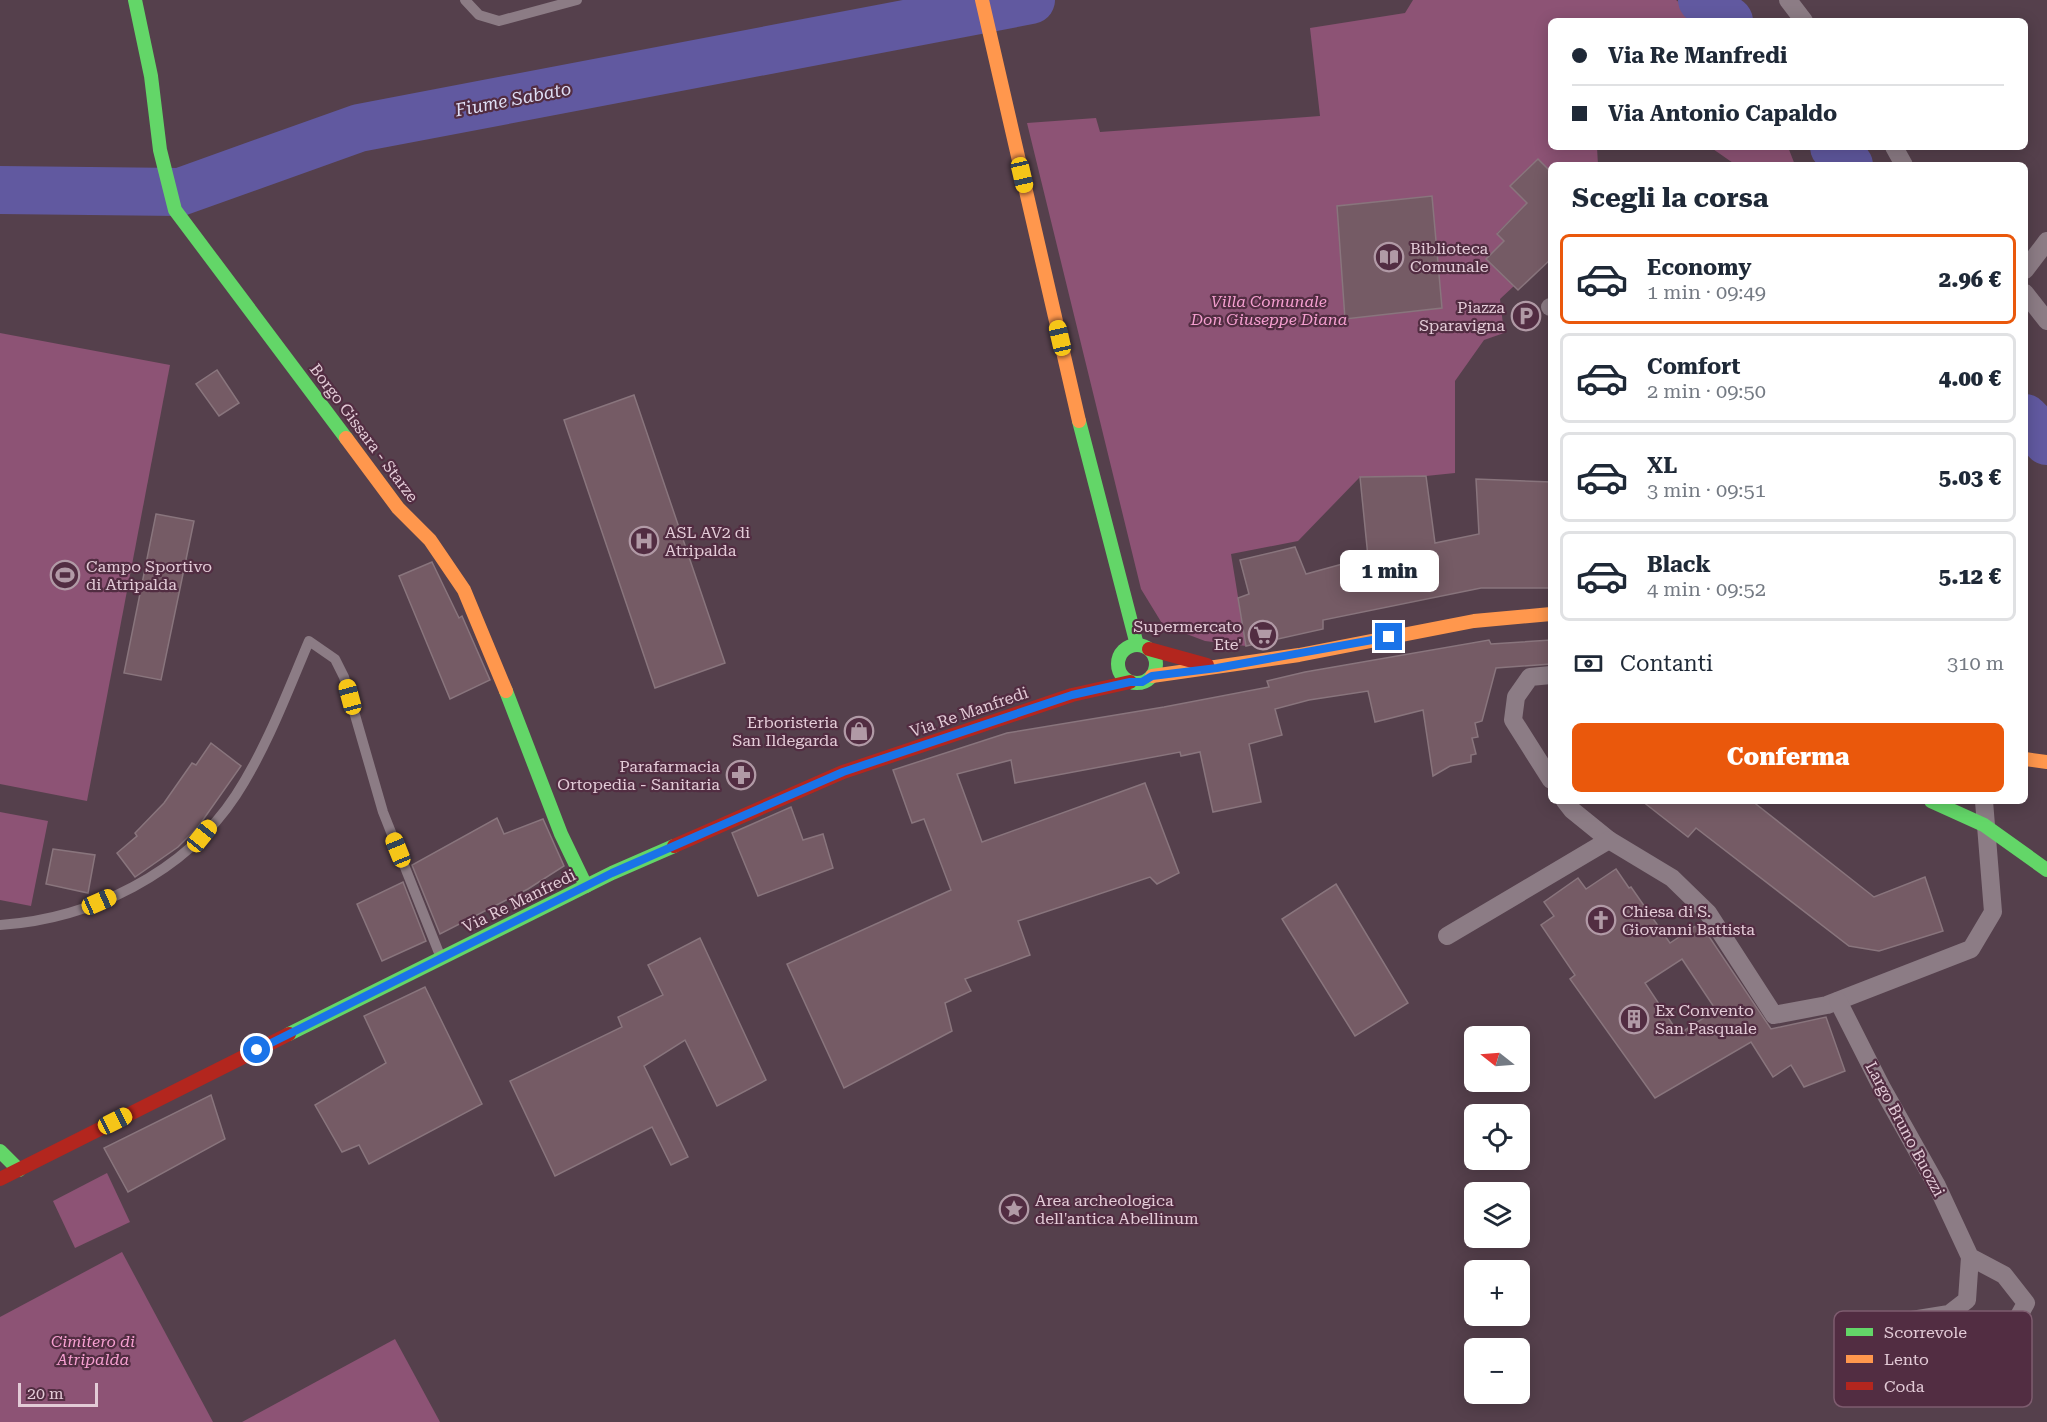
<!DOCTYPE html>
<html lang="it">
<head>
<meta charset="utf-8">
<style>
  body { margin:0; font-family:"Roboto Serif",serif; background:#f2f2f3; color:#1f2937; height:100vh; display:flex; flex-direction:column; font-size:22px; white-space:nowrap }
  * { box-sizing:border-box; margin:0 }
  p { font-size:20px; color:#747a83 }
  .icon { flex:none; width:33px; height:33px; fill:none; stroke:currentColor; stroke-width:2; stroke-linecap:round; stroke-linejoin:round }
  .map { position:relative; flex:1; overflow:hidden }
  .drawer { position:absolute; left:1548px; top:162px; width:480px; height:642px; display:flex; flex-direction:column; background:#fff; border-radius:9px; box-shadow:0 3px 15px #0003 }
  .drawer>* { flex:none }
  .top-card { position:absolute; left:1548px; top:18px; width:480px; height:132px; border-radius:9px; box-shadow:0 3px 15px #0003; display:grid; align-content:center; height:132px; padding:0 24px; background:#fff }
  .needle { width:39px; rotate:287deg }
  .fabs { position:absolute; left:1464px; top:1026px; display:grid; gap:12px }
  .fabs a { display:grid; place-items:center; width:66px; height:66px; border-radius:9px; background:#fff; box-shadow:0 3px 15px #0003; font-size:30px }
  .scale { position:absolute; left:18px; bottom:15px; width:80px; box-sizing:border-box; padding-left:6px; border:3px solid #e3cbd7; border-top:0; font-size:16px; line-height:21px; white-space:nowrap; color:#e3cbd7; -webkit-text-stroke:4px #522d42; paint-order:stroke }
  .end { position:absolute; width:27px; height:27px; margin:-14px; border:8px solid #1a73e8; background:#fff; box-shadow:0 0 0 3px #fff }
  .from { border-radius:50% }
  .bubble { position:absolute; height:42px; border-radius:9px; background:#fff; box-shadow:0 3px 15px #0003; font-size:20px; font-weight:800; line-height:42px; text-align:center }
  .car { position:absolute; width:18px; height:36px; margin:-18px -9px; border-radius:8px; box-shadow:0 0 4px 2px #0007; background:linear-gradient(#f5c518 24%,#345 0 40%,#f5c518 0 76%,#345 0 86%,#f5c518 0) }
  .top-card b { display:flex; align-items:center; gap:21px; height:57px; font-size:22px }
  .top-card b+b { border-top:2px solid #e0e1e3 }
  .top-card i { width:15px; height:15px; background:#1f2937 }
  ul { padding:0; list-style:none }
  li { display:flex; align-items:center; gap:18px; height:90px; margin:0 12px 9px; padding:0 12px; border:3px solid #e0e1e3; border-radius:9px }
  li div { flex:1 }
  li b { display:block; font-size:22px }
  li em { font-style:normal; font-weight:800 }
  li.selected { border-color:#ea580c }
  li>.icon { width:54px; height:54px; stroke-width:1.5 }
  h2 { padding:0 24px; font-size:27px; line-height:72px }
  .pay { display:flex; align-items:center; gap:15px; height:66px; padding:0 24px; font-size:22px }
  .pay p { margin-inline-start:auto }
  .primary-button { display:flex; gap:12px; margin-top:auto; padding:12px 24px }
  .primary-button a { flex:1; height:69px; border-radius:9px; background:#ea580c; color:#fff; font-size:24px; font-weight:800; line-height:69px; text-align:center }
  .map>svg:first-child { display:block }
  .green { fill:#8d5375 }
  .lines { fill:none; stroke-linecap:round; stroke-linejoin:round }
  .river { stroke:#6159a0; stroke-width:48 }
  .building { fill:#755b65; stroke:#89757d; stroke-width:1.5; fill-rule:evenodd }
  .lane { stroke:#8c7c85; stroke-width:10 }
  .street { stroke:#8c7c85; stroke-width:18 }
  .fast { stroke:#63d668; stroke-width:14 }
  .slow { stroke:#ff974d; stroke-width:14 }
  .jam { stroke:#b3261e; stroke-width:14 }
  .route { stroke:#1a73e8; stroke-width:8 }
  .labels { text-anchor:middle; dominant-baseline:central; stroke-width:4.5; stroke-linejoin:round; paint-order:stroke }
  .poi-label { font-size:16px; fill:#e3cbd7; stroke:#522d42; text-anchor:start }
  .park-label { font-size:16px; font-style:italic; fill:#f59fd0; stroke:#522d42 }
  .street-label { font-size:16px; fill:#e3cbd7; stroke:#522d42 }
  .water-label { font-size:18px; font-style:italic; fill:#dedef4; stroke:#522d42 }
  .key { fill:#522d42; stroke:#7e5c6f; stroke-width:1.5 }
  .key-label { font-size:16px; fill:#e3cbd7 }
</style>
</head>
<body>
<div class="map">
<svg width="2047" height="1422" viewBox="0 0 2047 1422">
  <rect width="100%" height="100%" fill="#55404c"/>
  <!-- green -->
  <g class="green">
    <path d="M1413,0H1676L1703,21H1551V147H1597L1598,165H1551V172L1510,186L1527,203L1497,233L1504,241L1486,259L1514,286L1500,299L1504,333L1484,340L1455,381V473L1426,476L1360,477L1298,541L1231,554L1246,646L1205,641L1163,625L1141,589L1027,123L1096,118L1100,132L1320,116L1310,28L1405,13Z"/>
    <path d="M1710,147H1788L1795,165H1736Z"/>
    <path d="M0,333L170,365L87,801L0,784Z"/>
    <path d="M0,812L48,821L31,906L0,900Z"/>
    <path d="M107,1173L130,1222L75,1248L53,1201Z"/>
    <path d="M122,1252L213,1422H0V1317Z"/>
    <path d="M395,1339L440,1422H242Z"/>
  </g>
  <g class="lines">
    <!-- river -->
    <g class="river">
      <path d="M1702,0L1729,21"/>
      <path d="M1834,147L1849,165"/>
      <path d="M0,190L180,192L359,128L1031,0"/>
      <path d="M2025,418L2047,441"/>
    </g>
  </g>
  <!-- building -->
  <g class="building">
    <path d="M1538,159L1551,172V259L1518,290L1486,259L1504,241L1497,234L1527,203L1510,186Z"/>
    <path d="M1432,196L1442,308L1345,319L1337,206Z"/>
    <path d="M217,370L239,403L219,416L196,384Z"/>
    <path d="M634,395L725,663L655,688L564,420Z"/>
    <path d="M1426,476L1435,543L1479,534L1476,479L1551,482V588H1481L1323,620V629L1246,646L1238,598L1249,594L1240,560L1295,547L1306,574L1368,557L1360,477Z"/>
    <path d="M156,514L194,521L161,680L124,673Z"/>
    <path d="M432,562L459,618L462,616L490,680L450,699L399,576Z"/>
    <path d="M1489,640L1491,644L1551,640V664L1496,668L1482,721L1475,723L1478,737L1472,738L1476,754L1471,755V762L1450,766L1433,776L1423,710L1375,722L1368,691L1309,700L1275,709L1282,735L1249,744L1261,802L1213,812L1200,752L1181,756L1180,752L1015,783L1011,760L957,774L982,842L1145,783L1179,873L1157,884L1150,877L1018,921L1030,955L965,979L971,991L945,1003L952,1031L844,1088L787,964L951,890L924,819L912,823L893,770L1007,733L1164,707L1269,687L1267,681L1305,672Z"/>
    <path d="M211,743L241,766L198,827L178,847L135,877L117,853L137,836L135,833L164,803L192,763L196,765Z"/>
    <path d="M1642,801H1752L1874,897L1925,877L1943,931L1879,951L1849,946L1696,828L1688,837Z"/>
    <path d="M791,807L803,840L823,834L833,868L758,896L732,833Z"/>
    <path d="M497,818L504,834L543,819L564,866L528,889L440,934L412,865Z"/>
    <path d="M53,849L95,855L88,893L46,884Z"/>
    <path d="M1616,869L1629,888L1631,887L1670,943L1700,923L1771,1029L1826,1017L1845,1071L1804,1087L1791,1065L1773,1077L1751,1042L1655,1098L1570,979L1575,975L1541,925L1554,916L1544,902L1578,878L1586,889ZM1682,959L1716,1010L1679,1034L1645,983Z"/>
    <path d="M403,882L426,941L382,961L357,904Z"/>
    <path d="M1336,884L1408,1003L1355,1036L1282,919Z"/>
    <path d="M700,938L766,1080L717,1106L685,1040L644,1066L688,1157L671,1165L652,1127L555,1176L510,1081L622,1027L618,1017L663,995L648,965Z"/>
    <path d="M425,987L482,1104L369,1164L359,1145L342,1152L315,1105L386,1063L364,1016Z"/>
    <path d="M211,1095L225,1139L128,1192L104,1148Z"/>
  </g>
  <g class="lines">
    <!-- lane -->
    <g class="lane">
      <path d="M465,0L479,15L499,21L577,0"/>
      <path d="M0,925C91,919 185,873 236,795C267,747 287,693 309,641L335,659L344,677L383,812L441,958"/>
    </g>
    <!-- street -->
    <g class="street">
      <path d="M1788,0L1804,21"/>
      <path d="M1894,147L1904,165"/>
      <path d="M2025,270L2047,241"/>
      <path d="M2025,293L2047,321"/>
      <path d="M1550,307H1551"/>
      <path d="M1551,675L1530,677L1516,697L1513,720L1551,780"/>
      <path d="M1565,801L1572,810L1609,840"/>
      <path d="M1447,936L1609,840L1672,878L1708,913L1774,1015L1827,1005L1971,949L1993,912L1984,801"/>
      <path d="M1838,1001L1882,1088L1937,1186L1970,1257L1967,1300L1949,1314L1881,1325L1902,1378L2015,1323L2026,1303L2004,1275L1970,1257"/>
    </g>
    <!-- fast -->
    <g class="fast">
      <path d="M135,0L151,76L160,150L175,210L346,438"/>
      <path d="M1079,421L1137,645"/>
      <circle cx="1137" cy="664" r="19"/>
      <path d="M506,691L561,834L586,886"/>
      <path d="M1931,801L1984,825L2047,870"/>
      <path d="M289,1034L612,873L674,846"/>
      <path d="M0,1151L19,1170"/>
    </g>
    <!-- slow -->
    <g class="slow">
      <path d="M982,0L1079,421"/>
      <path d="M346,438L398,508L430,540L464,590L506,691"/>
      <path d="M1152,676L1299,655L1474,621L1551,614"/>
      <path d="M2025,759L2047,762"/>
    </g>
    <!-- jam -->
    <g class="jam">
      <path d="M1149,649L1207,665"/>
      <path d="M674,846L843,772L1072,695L1130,682"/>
      <path d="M0,1179L289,1034"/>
    </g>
  </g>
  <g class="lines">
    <!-- route -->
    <path class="route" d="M257,1050L612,873L843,772L1072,695L1130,682H1142L1152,676L1217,668L1389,637"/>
  </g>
  <!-- icons -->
  <defs>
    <g id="library-ring" transform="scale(1.5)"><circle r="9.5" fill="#522d42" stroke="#b19aa6" stroke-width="1.5"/><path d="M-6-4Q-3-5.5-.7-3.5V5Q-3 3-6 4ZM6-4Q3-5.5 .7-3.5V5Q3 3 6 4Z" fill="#b19aa6"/></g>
    <g id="parking-ring" transform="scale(1.5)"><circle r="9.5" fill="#522d42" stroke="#b19aa6" stroke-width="1.5"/><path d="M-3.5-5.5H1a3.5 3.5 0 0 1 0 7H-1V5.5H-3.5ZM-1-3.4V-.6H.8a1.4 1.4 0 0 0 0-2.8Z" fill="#b19aa6"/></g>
    <g id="hospital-ring" transform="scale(1.5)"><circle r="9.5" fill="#522d42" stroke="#b19aa6" stroke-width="1.5"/><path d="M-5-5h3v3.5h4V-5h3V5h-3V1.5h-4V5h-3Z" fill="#b19aa6"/></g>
    <g id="stadium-ring" transform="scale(1.5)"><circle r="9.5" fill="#522d42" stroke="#b19aa6" stroke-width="1.5"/><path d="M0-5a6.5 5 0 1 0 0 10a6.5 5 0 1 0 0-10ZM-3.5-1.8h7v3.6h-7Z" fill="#b19aa6"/></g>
    <g id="supermarket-ring" transform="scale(1.5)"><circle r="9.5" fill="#522d42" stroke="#b19aa6" stroke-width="1.5"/><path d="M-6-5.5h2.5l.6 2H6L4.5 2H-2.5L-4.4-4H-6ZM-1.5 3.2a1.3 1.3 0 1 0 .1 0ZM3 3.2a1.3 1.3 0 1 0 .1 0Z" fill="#b19aa6"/></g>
    <g id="shop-ring" transform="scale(1.5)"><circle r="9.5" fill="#522d42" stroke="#b19aa6" stroke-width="1.5"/><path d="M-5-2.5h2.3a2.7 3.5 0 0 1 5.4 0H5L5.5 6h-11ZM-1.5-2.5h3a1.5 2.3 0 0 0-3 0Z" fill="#b19aa6"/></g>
    <g id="pharmacy-ring" transform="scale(1.5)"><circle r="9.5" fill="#522d42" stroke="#b19aa6" stroke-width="1.5"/><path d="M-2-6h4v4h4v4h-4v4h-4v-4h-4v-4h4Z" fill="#b19aa6"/></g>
    <g id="church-ring" transform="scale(1.5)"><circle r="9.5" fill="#522d42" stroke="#b19aa6" stroke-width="1.5"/><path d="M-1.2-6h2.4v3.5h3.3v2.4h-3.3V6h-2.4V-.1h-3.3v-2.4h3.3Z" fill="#b19aa6"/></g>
    <g id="building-ring" transform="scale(1.5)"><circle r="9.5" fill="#522d42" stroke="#b19aa6" stroke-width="1.5"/><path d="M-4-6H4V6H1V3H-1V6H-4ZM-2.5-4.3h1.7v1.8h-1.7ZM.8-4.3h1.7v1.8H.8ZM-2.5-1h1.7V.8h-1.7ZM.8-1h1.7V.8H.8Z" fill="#b19aa6"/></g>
    <g id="sight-ring" transform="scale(1.5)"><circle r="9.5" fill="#522d42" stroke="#b19aa6" stroke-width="1.5"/><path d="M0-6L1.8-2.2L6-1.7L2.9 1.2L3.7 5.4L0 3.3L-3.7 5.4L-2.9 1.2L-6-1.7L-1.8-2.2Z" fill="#b19aa6"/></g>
  </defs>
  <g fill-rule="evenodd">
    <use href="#library-ring" x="1389" y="257"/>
    <use href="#parking-ring" x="1526" y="316"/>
    <use href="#hospital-ring" x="644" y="541"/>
    <use href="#stadium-ring" x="65" y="575"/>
    <use href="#supermarket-ring" x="1263" y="635"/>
    <use href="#shop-ring" x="859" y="731"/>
    <use href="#pharmacy-ring" x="741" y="775"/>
    <use href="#church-ring" x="1601" y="920"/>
    <use href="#building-ring" x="1634" y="1019"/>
    <use href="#sight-ring" x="1014" y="1209"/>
  </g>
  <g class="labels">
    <!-- poi labels -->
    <g class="poi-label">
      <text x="1410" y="248">Biblioteca<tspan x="1410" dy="18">Comunale</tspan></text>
      <text x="1505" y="307" text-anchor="end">Piazza<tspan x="1505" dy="18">Sparavigna</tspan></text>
      <text x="665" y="532">ASL AV2 di<tspan x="665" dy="18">Atripalda</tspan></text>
      <text x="86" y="566">Campo Sportivo<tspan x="86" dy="18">di Atripalda</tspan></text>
      <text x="1242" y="626" text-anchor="end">Supermercato<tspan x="1242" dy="18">Ete'</tspan></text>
      <text x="838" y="722" text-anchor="end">Erboristeria<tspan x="838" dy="18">San Ildegarda</tspan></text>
      <text x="720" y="766" text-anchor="end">Parafarmacia<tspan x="720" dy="18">Ortopedia - Sanitaria</tspan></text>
      <text x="1622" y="911">Chiesa di S.<tspan x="1622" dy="18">Giovanni Battista</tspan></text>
      <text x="1655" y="1010">Ex Convento<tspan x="1655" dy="18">San Pasquale</tspan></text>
      <text x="1035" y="1200">Area archeologica<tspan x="1035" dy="18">dell'antica Abellinum</tspan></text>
    </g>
    <!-- park labels -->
    <g class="park-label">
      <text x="1269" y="301">Villa Comunale<tspan x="1269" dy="18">Don Giuseppe Diana</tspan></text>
      <text x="93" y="1341">Cimitero di<tspan x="93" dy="18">Atripalda</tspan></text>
    </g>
    <!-- street labels -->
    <g class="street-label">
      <text transform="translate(364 433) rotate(53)">Borgo Gissara - Starze</text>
      <text transform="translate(969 712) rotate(-19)">Via Re Manfredi</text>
      <text transform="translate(519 901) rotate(-26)">Via Re Manfredi</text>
      <text transform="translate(1905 1129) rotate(62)">Largo Bruno Buozzi</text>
    </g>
    <!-- water labels -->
    <g class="water-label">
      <text transform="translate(513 99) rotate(-11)">Fiume Sabato</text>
    </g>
  </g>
  <!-- legend -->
  <rect x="1834" y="1311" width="198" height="96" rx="9" class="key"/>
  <rect x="1846" y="1328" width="27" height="8" fill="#63d668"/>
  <rect x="1846" y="1355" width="27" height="8" fill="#ff974d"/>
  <rect x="1846" y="1382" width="27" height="8" fill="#b3261e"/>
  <g class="key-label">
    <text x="1884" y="1338">Scorrevole</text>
    <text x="1884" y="1365">Lento</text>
    <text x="1884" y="1392">Coda</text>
  </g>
</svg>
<div class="fabs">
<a><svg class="needle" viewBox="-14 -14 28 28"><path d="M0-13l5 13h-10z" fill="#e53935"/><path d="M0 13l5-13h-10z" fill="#747a83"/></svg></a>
<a><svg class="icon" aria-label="locate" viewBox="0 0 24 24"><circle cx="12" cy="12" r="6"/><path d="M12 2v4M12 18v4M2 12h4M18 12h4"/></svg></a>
<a><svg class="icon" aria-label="layers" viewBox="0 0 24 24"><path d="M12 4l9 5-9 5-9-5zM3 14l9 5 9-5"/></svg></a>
<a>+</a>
<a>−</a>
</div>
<div class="scale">20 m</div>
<i class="end from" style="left:257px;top:1050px"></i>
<i class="end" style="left:1389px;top:637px"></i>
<div class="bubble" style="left:1340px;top:550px;width:99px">1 min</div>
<i class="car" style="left:1022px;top:175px;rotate:167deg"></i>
<i class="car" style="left:1060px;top:338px;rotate:347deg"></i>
<i class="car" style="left:350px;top:697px;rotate:345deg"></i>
<i class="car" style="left:202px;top:836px;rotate:39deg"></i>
<i class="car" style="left:398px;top:850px;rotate:338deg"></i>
<i class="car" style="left:99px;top:902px;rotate:66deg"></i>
<i class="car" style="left:115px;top:1121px;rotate:63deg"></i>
<div class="top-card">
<b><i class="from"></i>Via Re Manfredi</b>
<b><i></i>Via Antonio Capaldo</b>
</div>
<section class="drawer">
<h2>Scegli la corsa</h2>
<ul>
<li class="selected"><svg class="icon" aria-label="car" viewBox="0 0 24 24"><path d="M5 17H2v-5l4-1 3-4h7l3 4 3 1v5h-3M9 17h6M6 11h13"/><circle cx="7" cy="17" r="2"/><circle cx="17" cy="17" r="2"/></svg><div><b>Economy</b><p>1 min · 09:49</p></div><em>2.96 €</em></li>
<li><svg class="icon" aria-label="car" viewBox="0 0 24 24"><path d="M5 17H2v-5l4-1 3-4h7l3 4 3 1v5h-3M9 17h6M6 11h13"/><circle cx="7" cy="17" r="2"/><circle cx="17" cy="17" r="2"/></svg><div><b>Comfort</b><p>2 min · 09:50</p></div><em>4.00 €</em></li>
<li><svg class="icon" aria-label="car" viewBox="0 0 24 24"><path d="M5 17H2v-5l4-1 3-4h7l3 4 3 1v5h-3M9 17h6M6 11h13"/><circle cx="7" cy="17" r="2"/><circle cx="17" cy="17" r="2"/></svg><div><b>XL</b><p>3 min · 09:51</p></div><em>5.03 €</em></li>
<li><svg class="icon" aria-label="car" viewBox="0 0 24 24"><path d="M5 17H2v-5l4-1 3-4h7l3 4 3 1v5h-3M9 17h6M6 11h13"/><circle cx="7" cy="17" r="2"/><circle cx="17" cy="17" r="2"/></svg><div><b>Black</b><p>4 min · 09:52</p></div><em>5.12 €</em></li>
</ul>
<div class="pay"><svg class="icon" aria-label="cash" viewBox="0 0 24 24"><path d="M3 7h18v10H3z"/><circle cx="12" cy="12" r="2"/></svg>Contanti<p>310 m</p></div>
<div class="primary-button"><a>Conferma</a></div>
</section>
</div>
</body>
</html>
